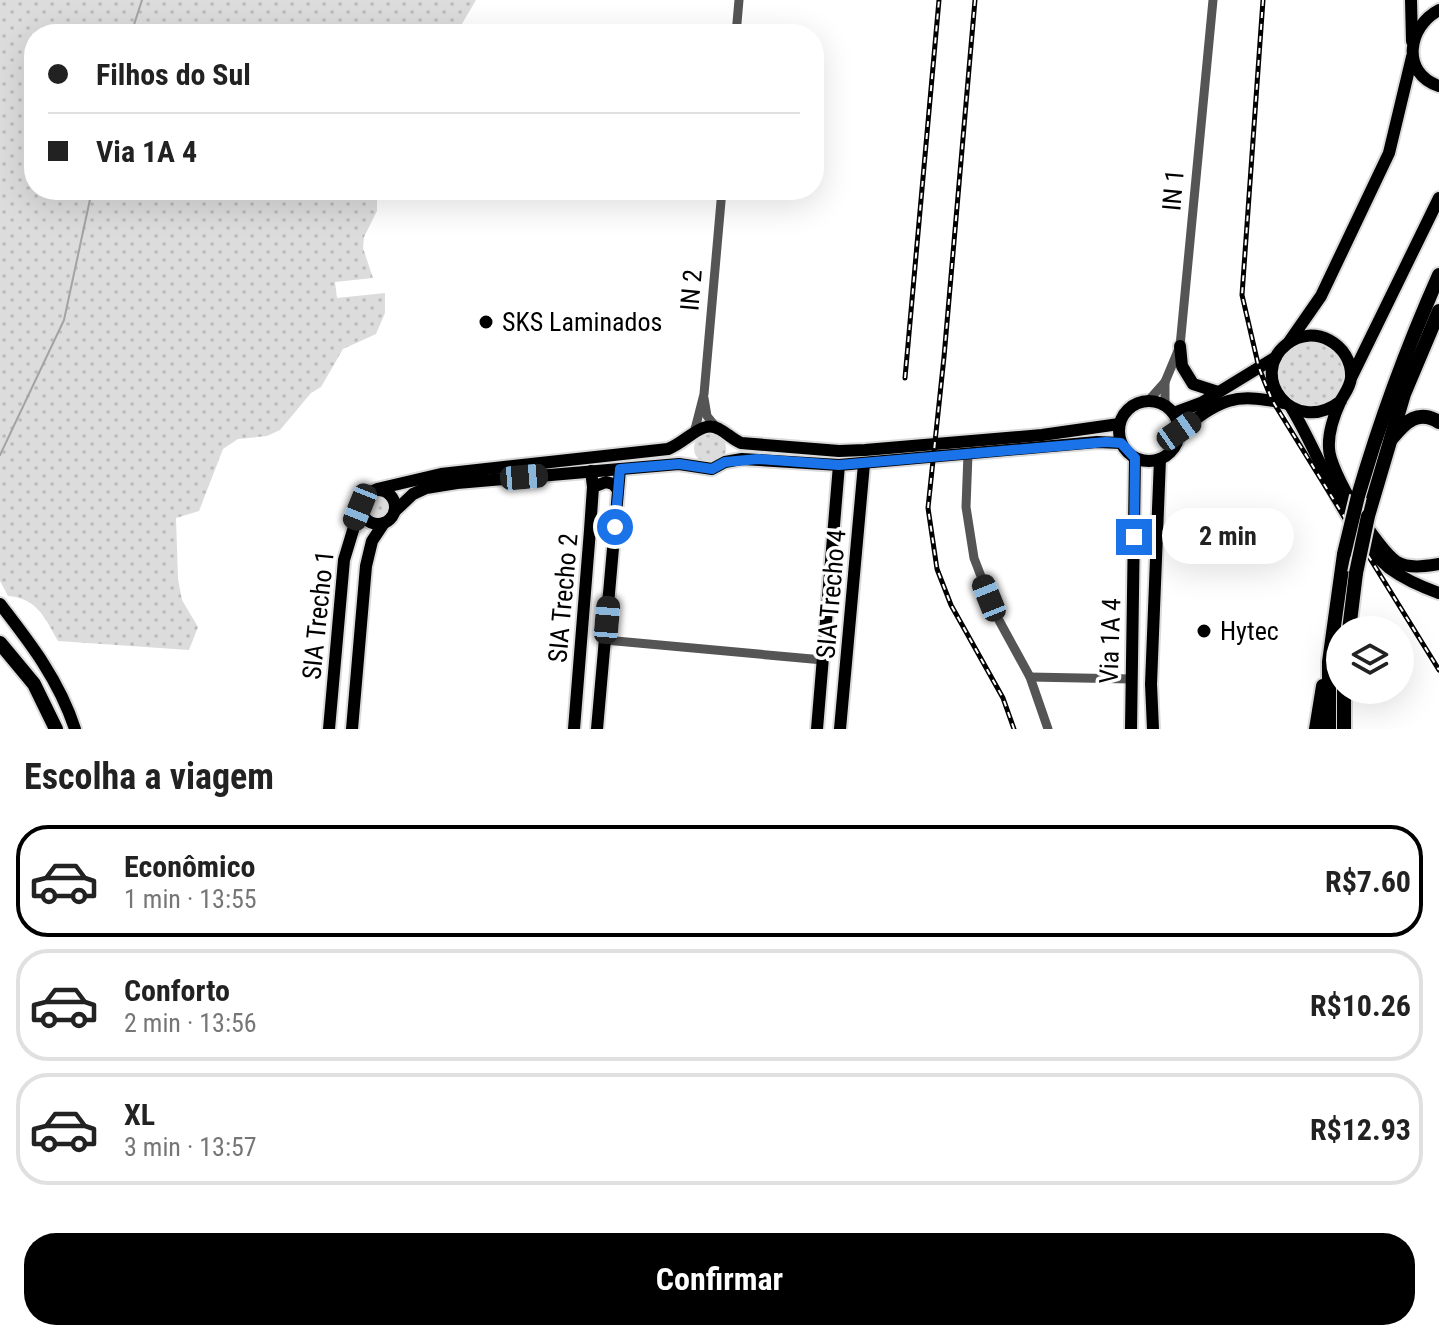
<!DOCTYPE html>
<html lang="pt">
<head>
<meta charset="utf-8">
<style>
  body { margin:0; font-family:"Roboto Condensed",sans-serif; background:#f2f2f2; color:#222; height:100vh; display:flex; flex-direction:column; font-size:30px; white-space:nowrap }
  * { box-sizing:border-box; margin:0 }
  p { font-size:26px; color:#767676 }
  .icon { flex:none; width:44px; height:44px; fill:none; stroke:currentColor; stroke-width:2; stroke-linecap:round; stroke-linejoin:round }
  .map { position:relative; height:729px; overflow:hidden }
  .sheet { display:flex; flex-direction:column; background:#fff; flex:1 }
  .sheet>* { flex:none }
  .guide { position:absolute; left:24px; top:24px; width:800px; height:176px; border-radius:32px; box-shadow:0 8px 32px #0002; display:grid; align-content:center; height:176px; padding:0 24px; background:#fff }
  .buttons { position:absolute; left:1326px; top:616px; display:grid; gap:16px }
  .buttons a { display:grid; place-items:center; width:88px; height:88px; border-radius:50%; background:#fff; box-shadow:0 8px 32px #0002; font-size:40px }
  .end { position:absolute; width:36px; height:36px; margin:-18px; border:10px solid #1a73e8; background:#fff; box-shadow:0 0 0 4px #fff }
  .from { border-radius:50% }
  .bubble { position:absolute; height:56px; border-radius:28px; background:#fff; box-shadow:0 8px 32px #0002; font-size:26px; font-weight:700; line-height:56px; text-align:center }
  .car { position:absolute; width:24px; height:48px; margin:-24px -12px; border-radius:10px; box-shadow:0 0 6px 2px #0007; background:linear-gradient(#222 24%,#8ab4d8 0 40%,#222 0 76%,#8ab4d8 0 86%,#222 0) }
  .guide b { display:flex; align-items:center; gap:28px; height:76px; font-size:30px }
  .guide b+b { border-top:2px solid #e0e0e0 }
  .guide i { width:20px; height:20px; background:#222 }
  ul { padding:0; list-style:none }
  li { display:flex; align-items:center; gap:24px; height:112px; margin:0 16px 12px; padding:0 8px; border:4px solid #e0e0e0; border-radius:32px }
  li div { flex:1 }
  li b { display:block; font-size:30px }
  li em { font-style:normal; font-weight:700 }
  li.selected { border-color:#000 }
  li>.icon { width:72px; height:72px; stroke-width:1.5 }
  h2 { padding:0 24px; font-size:36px; line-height:96px }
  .primary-button { display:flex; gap:16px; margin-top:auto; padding:16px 24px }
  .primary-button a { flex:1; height:92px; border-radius:32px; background:#000; color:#fff; font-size:32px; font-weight:700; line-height:92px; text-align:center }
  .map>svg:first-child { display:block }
  .grass { fill:url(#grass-dots) }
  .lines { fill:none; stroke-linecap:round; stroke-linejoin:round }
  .stream { stroke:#a3a3a3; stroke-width:2 }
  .major-casing { stroke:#dbdbdb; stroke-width:16 }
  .highway-casing { stroke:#dbdbdb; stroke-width:18 }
  .minor { stroke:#555; stroke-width:9 }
  .major { stroke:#000; stroke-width:12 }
  .highway { stroke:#000; stroke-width:14 }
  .rail-casing { stroke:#000; stroke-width:5 }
  .rail { stroke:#fff; stroke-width:2; stroke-dasharray:6; stroke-linecap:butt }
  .highway-bridge-casing { stroke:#dbdbdb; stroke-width:18; stroke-linecap:butt }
  .highway-bridge { stroke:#000; stroke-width:14 }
  .route { stroke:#1a73e8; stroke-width:10 }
  .poi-dot { fill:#000; stroke:#fff; stroke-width:3 }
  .labels { text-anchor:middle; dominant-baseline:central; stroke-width:7; stroke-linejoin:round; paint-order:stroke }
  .street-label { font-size:26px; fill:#000; stroke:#fff }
  .poi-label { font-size:26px; fill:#000; stroke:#fff; text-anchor:start }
</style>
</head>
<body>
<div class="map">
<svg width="1439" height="729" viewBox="0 0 1439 729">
  <defs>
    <pattern id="grass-dots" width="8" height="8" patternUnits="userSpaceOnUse" patternTransform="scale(2)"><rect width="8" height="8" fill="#dcdcdc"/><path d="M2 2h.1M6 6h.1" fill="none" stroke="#bbb" stroke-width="1.8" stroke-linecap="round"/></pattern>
  </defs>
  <rect width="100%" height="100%" fill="#fff"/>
  <!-- grass -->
  <g class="grass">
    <path d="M0,0H476L456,34H34V190L377,191V211L364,237L363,248L373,278L335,282L337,298L385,293V313L376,334L343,349L321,387L311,393L280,430L267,436L238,439L223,449L199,511L176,518L178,579L182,600L198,627L189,650L58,641C45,618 37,598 8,596L0,581Z"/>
    <path d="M1307,342C1334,342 1361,372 1340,395C1334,400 1324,405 1318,409L1290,401C1273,376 1274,351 1307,342Z"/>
    <circle cx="710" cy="448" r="16"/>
    <circle cx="378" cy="507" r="13"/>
  </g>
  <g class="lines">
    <!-- stream -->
    <g class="stream">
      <path d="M131,34L142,0"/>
      <path d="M0,455L64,320L92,190"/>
    </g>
    <!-- major casing -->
    <g class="major-casing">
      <g id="major">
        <path d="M1411,0L1412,41"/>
        <path d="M1439,10C1408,26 1400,73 1439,86"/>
        <path d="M1289,342L1321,296L1389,153L1412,57"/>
        <path d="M1180,346L1182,366L1193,384L1218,392"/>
        <path d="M1352,376L1439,198"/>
        <circle cx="1149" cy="431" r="30"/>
        <path d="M1341,401C1293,438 1247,375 1287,344C1313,323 1353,344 1351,378C1350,387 1345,393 1341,400C1335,413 1328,433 1329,448C1329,471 1377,549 1397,562C1409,569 1426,566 1439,564"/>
        <path d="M1292,409C1322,459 1344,530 1389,568C1404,579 1422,587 1439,593"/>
        <path d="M1174,413L1201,403L1276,357"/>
        <path d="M1179,431C1222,400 1230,392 1284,403"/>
        <path d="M593,487L606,482L613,484L618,490"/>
        <path d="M377,489L441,474L668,449C687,442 702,419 719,429C727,433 732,439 741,443L839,451L865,450L1042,435L1119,424"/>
        <circle cx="378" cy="507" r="17"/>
        <path d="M395,511L413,494L426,488L457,483L679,464L712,469L725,462L742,459L839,465L1097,442L1121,443"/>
        <path d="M0,604C31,644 59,680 75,729"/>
        <path d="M329,729L344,560L360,507"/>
        <path d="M352,729L366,566L372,541L384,523"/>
        <path d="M574,729L590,530L593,487L591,471"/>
        <path d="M597,729L620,469"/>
        <path d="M817,729L839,465"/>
        <path d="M840,729L864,464"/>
        <path d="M1131,729L1135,458"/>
        <path d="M1153,729L1151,684L1160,459"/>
      </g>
    </g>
    <!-- highway casing -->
    <g class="highway-casing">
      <g id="highway">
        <path d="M1392,438C1405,422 1418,409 1439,422"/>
        <path d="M1358,496C1380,420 1407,347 1439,275"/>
        <path d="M1368,516L1404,394L1439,311"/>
        <path d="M1349,630L1356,573"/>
        <path d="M0,643L34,684L56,729"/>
        <path d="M1316,729L1323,686"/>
        <path d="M1329,729V662L1344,554"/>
        <path d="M1344,729V690"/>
      </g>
    </g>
    <!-- minor -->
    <g class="minor">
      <path d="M736,34L739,0"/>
      <path d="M704,398L707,416L716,427"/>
      <path d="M1149,400L1165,382L1180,346L1213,0"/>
      <path d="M1165,405V382"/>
      <path d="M694,433L704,394L722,190"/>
      <path d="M968,454L966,507L974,558L995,613L1030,677L1048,729"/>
      <path d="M605,640L823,660"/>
      <path d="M1030,677L1131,679"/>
    </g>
    <!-- major -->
    <use href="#major" class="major"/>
    <!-- highway -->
    <use href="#highway" class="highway"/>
    <!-- rail casing -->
    <g class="rail-casing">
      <g id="rail">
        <path d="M975,0L944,357L928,508L937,569L951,605L1003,698L1014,729"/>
        <path d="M1263,0L1242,295L1259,368L1272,400L1439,670"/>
        <path d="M905,378L939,0"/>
      </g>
    </g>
    <!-- rail -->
    <use href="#rail" class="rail"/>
    <!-- highway-bridge casing -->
    <g class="highway-bridge-casing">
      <g id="highway-bridge">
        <path d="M1344,554L1358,496"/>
        <path d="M1356,573L1368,516"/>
      </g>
    </g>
    <!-- highway-bridge -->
    <use href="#highway-bridge" class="highway-bridge"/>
  </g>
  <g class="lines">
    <!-- route -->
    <path class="route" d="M615,527L620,469L679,464L712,469L725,462L758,459L839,465L1106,442L1121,443L1135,458L1134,537"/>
  </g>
  <!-- markers -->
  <g class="poi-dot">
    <circle cx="486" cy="322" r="8"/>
    <circle cx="1204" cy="631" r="8"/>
  </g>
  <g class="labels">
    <!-- street labels -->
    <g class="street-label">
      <text transform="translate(1173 190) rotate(-85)">IN 1</text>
      <text transform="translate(691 290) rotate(-85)">IN 2</text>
      <text transform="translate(831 594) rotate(-85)">SIA Trecho 4</text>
      <text transform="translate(563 598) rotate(-85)">SIA Trecho 2</text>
      <text transform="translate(318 615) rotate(-84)">SIA Trecho 1</text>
      <text transform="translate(1110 641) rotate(-88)">Via 1A 4</text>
    </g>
    <!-- poi labels -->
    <g class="poi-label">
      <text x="502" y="322">SKS Laminados</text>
      <text x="1220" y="631">Hytec</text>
    </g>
  </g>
</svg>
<div class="buttons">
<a><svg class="icon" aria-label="layers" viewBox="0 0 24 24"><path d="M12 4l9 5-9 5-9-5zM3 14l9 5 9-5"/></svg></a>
</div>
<i class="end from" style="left:615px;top:527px"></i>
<i class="end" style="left:1134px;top:537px"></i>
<div class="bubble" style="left:1162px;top:508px;width:132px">2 min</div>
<i class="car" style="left:1179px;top:431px;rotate:55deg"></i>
<i class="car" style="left:524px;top:477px;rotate:85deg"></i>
<i class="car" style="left:360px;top:507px;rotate:202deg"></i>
<i class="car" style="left:989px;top:598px;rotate:338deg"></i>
<i class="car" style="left:607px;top:620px;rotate:5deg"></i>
<div class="guide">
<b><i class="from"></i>Filhos do Sul</b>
<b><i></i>Via 1A 4</b>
</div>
</div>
<section class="sheet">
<h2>Escolha a viagem</h2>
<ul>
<li class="selected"><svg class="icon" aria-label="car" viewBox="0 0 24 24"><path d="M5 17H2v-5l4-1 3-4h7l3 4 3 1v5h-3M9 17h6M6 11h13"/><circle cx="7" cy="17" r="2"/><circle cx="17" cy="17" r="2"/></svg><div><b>Econômico</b><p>1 min · 13:55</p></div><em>R$7.60</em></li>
<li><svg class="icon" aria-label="car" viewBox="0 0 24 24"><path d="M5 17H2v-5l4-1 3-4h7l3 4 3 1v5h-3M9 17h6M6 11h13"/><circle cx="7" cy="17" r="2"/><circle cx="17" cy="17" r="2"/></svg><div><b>Conforto</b><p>2 min · 13:56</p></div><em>R$10.26</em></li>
<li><svg class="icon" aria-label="car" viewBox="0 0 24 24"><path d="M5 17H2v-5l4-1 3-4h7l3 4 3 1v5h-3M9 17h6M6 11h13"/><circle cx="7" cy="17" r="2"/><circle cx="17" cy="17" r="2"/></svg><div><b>XL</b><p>3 min · 13:57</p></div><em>R$12.93</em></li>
</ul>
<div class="primary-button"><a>Confirmar</a></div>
</section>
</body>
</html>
